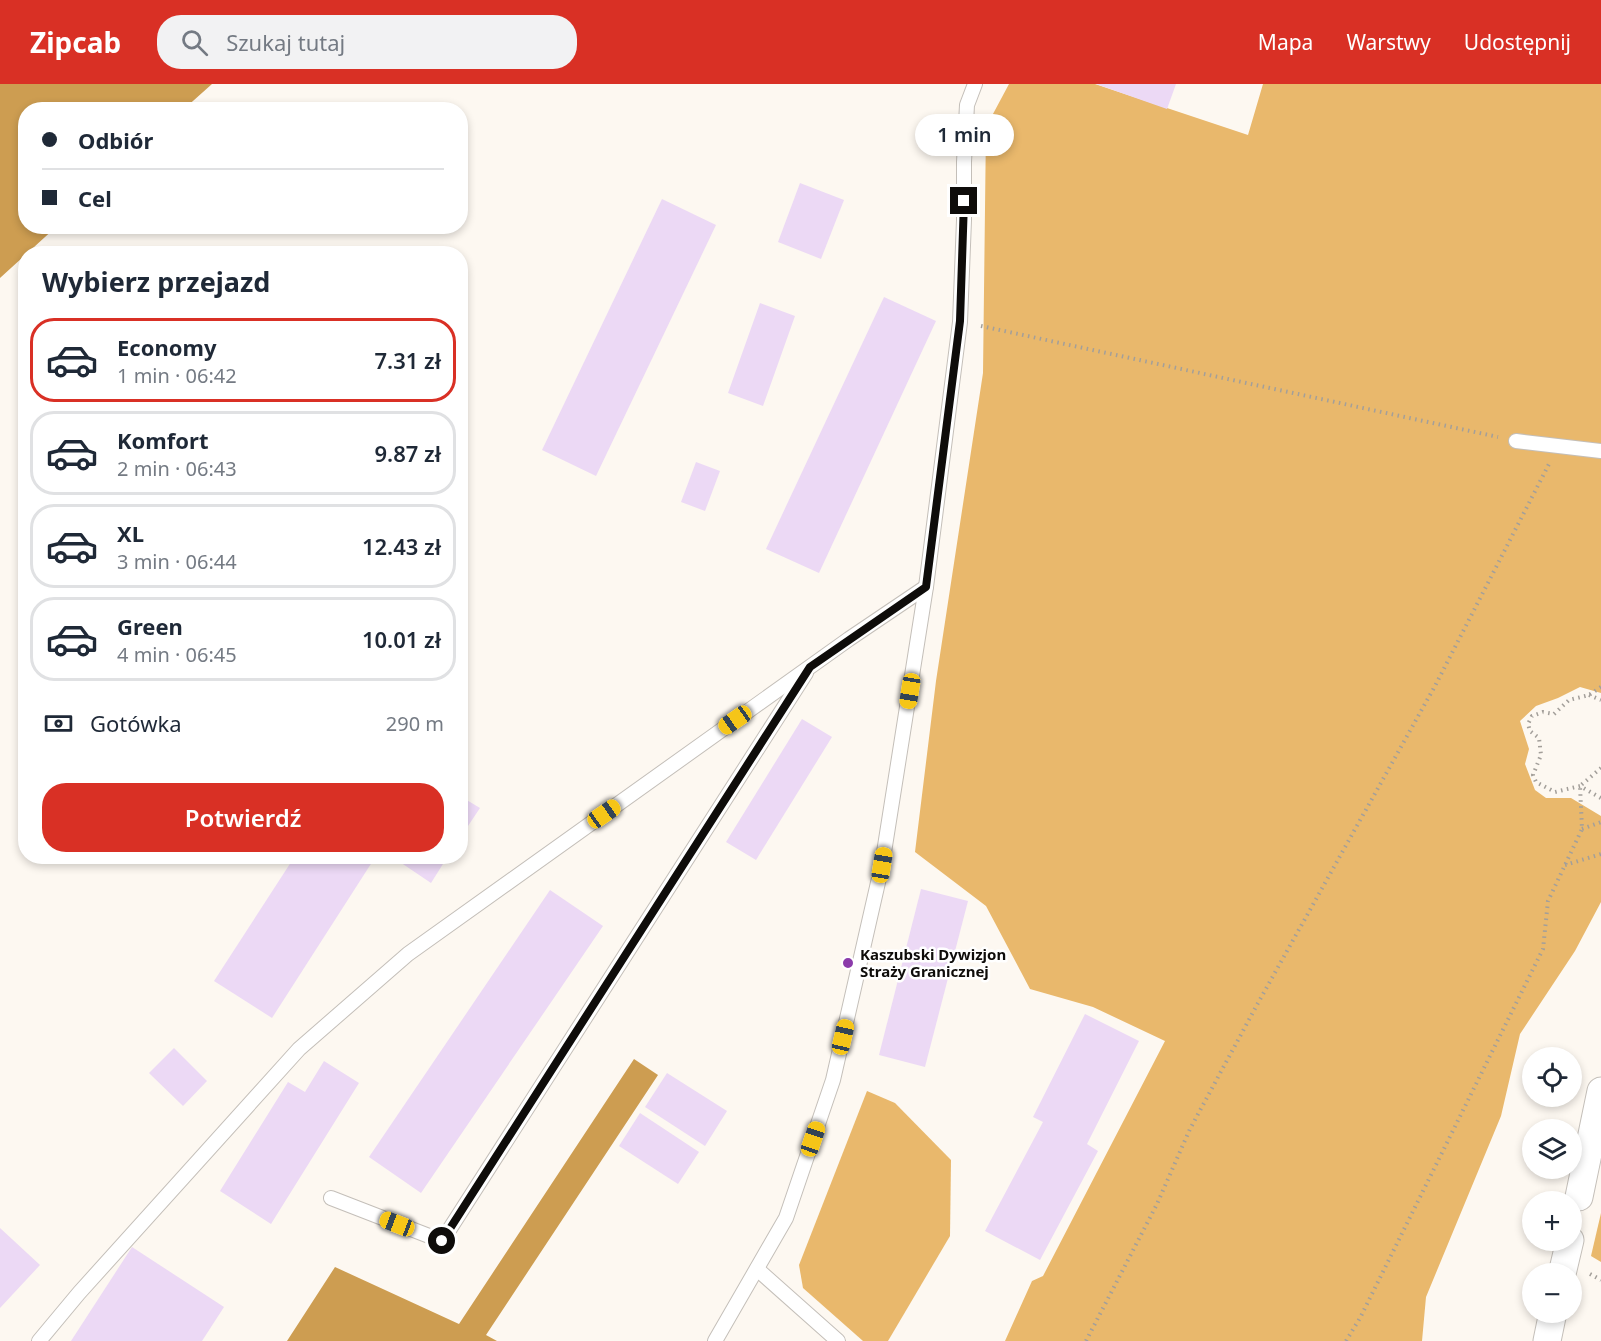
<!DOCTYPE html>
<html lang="pl">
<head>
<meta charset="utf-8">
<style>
  body { margin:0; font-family:"Noto Sans",sans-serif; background:#f2f2f3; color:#1f2937; height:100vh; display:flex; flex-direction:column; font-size:22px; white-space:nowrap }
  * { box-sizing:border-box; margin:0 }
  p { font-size:20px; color:#747a83 }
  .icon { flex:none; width:33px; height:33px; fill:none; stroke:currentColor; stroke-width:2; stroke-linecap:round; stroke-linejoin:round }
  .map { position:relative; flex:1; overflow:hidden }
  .details { position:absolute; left:18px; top:162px; width:450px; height:618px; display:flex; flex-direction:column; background:#fff; border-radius:24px; box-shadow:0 3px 9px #0003 }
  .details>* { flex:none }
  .banner { position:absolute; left:18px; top:18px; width:450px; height:132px; border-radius:24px; box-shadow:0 3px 9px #0003; display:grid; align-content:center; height:132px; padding:0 24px; background:#fff }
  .controls { position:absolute; left:1522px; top:963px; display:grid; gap:12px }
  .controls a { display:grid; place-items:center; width:60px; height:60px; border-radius:50%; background:#fff; box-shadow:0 3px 9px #0003; font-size:30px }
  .end { position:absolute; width:27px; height:27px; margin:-14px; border:8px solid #0e0c0a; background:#fff; box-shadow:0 0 0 3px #fff }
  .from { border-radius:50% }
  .bubble { position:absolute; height:42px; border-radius:21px; background:#fff; box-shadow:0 3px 9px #0003; font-size:20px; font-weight:600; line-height:42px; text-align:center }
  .car { position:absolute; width:18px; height:36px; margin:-18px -9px; border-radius:8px; box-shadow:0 0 4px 2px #0007; background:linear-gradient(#f5c518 24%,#345 0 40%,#f5c518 0 76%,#345 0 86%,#f5c518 0) }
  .banner b { display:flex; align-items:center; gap:21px; height:57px; font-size:22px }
  .banner b+b { border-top:2px solid #e0e1e3 }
  .banner i { width:15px; height:15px; background:#1f2937 }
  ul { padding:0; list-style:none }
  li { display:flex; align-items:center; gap:18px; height:84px; margin:0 12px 9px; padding:0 12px; border:3px solid #e0e1e3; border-radius:24px }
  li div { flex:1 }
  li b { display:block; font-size:22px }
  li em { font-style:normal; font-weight:600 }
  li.active { border-color:#d93025 }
  li>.icon { width:54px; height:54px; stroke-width:1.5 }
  h2 { padding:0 24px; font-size:27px; line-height:72px }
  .pay { display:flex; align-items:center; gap:15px; height:66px; padding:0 24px; font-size:22px }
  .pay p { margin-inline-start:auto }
  .action { display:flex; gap:12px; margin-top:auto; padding:12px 24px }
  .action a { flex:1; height:69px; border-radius:24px; background:#d93025; color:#fff; font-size:24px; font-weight:600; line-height:69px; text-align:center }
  header { display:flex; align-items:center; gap:36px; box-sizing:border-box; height:84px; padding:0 30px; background:#d93025; color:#fff }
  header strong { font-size:28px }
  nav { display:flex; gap:33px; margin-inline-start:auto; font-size:21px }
  .search { width:420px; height:54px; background:#f2f2f3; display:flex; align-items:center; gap:15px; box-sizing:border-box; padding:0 21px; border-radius:24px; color:#747a83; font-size:22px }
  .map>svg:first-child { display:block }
  .forest { fill:#e9b86c }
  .water { fill:#cd9d51 }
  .building { fill:#ecd9f5 }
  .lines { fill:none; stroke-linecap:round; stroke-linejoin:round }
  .lane-casing { stroke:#c4bfb9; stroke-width:16 }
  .street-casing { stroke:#c4bfb9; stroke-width:29 }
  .path { stroke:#a39f9a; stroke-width:4; stroke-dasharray:1.5 4.5; stroke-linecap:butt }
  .lane { stroke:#fff; stroke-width:14 }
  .street { stroke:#fff; stroke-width:27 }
  .route { stroke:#0e0c0a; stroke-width:8 }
  .poi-dot { fill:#8b3baa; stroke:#fff; stroke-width:2 }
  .labels { text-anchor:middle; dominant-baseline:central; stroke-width:5; stroke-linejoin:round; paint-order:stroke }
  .poi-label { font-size:15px; font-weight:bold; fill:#0e0c0a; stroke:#fff; text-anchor:start }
</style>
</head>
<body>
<header>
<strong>Zipcab</strong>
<div class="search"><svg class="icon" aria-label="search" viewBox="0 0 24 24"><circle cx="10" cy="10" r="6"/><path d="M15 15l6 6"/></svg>Szukaj tutaj</div>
<nav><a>Mapa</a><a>Warstwy</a><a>Udostępnij</a></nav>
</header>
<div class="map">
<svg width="1601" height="1257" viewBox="0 0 1601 1257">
  <rect width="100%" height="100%" fill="#fdf8f1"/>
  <!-- forest -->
  <g class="forest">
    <path d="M1009,0H1095L1248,51L1263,0H1601V609L1580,603L1558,614L1536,622L1520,637L1529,665L1525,680L1535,706L1546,714H1571L1601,732V818L1575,867L1520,950L1501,1032L1426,1213L1422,1257H1005L1032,1197L1043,1192L1165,957L1093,923L1030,905L986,822L915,768L936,597L983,289L986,43Z"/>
    <path d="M867,1007L895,1019L951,1076L950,1152L888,1257H863L803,1204L799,1181Z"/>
    <path d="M1601,1129V1178L1591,1172Z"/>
  </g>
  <!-- water -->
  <g class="water">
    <path d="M0,0H212L184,25L26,26V142L56,143L0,194Z"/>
    <path d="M634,975L658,991L486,1251L497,1257H287L335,1183L459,1240Z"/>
  </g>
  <!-- building -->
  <g class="building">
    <path d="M1096,0H1176L1167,25Z"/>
    <path d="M800,99L844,116L821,175L778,158Z"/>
    <path d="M662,115L716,141L596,392L542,366Z"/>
    <path d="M884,213L936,237L819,489L766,465Z"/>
    <path d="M760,219L795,232L763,322L728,309Z"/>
    <path d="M696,378L720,387L705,427L681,418Z"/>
    <path d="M802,635L832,653L756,776L726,758Z"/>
    <path d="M460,712L480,724L460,754Z"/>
    <path d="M295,772H376L272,934L214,897Z"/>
    <path d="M391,772H448L431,799Z"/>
    <path d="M921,805L968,817L925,983L879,971Z"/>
    <path d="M550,806L603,842L421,1109L369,1073Z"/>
    <path d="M1085,930L1139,957L1087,1060L1098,1067L1040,1176L985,1147L1043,1038L1033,1033Z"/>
    <path d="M174,964L207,997L183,1022L149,989Z"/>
    <path d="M324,977L359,999L271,1140L220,1107L288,998L305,1008Z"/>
    <path d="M667,989L727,1027L705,1062L645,1023Z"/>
    <path d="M640,1029L699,1068L678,1100L619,1062Z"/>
    <path d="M0,1144L40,1181L0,1224Z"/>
    <path d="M132,1163L224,1223L202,1257H71Z"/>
  </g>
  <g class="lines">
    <!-- lane casing -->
    <g class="lane-casing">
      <g id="lane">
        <path d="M1516,357L1601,367"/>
        <path d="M331,1114L442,1157L806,589"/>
        <path d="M757,1185L838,1257"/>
        <path d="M39,1257L79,1209L299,965L408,870L849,555L926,503"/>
        <path d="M715,1257L786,1134L833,996L882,781L926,503L960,238L964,136V78L967,21L975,0"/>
      </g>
    </g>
    <!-- street casing -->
    <g class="street-casing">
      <g id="street">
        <path d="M1579,1113L1601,1007"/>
        <path d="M1562,1190L1570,1156"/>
        <path d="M1547,1257L1553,1228"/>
      </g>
    </g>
    <!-- path -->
    <g class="path">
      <path d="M981,242L1498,353"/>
      <path d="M1601,603L1589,611L1569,616L1554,630L1543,628L1532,632L1528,640L1530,647L1539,654L1541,671L1533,691L1536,698L1555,708L1580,702L1601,714"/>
      <path d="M1589,611L1601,616"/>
      <path d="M1582,745L1601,738"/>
      <path d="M1565,781L1601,770"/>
      <path d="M1590,1190L1601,1196"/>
      <path d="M1086,1257L1157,1120L1190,1045L1258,919L1435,602L1549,380"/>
      <path d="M1346,1257L1360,1234L1543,865L1548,817L1582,745L1580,702L1601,684"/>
    </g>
    <!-- lane -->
    <use href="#lane" class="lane"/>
    <!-- street -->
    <use href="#street" class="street"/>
  </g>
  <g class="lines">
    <!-- route -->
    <path class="route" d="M442,1157L810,583L926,503L960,237L964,117"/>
  </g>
  <!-- markers -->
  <circle class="poi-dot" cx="848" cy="879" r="6"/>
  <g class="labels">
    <!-- poi labels -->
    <g class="poi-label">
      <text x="860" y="870">Kaszubski Dywizjon<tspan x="860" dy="17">Straży Granicznej</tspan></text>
    </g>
  </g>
</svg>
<div class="controls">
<a><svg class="icon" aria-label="locate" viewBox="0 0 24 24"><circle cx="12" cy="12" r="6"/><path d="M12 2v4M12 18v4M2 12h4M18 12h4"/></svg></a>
<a><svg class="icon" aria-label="layers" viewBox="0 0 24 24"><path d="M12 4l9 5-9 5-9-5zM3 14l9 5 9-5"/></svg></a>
<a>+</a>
<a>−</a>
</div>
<i class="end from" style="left:442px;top:1157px"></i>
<i class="end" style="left:964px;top:117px"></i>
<div class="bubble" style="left:915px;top:30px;width:99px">1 min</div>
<i class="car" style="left:910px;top:607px;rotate:189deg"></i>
<i class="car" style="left:735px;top:636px;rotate:235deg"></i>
<i class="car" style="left:604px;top:730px;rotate:55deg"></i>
<i class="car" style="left:882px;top:781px;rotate:9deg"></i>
<i class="car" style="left:843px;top:953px;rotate:13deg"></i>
<i class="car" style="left:813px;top:1055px;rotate:19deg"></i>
<i class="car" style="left:397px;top:1140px;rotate:291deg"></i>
<div class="banner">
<b><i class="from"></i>Odbiór</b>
<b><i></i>Cel</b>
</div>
<section class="details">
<h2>Wybierz przejazd</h2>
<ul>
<li class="active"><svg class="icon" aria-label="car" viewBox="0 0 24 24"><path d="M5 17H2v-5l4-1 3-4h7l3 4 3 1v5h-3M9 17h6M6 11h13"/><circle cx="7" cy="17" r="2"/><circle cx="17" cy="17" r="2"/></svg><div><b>Economy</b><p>1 min · 06:42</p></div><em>7.31 zł</em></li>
<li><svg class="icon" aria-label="car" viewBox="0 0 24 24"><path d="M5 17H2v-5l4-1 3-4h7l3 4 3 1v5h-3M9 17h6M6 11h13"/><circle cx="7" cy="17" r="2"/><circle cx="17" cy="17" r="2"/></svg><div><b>Komfort</b><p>2 min · 06:43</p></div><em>9.87 zł</em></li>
<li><svg class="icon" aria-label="car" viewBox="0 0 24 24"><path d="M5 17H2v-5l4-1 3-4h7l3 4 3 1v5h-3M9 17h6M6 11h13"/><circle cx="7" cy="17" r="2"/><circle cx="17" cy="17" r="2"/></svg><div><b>XL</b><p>3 min · 06:44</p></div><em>12.43 zł</em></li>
<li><svg class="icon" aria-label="car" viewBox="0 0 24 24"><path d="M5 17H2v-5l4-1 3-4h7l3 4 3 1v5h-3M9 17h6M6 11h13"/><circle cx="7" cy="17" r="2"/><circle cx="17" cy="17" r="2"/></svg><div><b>Green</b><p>4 min · 06:45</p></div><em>10.01 zł</em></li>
</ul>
<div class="pay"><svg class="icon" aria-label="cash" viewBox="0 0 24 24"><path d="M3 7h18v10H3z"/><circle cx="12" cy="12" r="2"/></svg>Gotówka<p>290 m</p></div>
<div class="action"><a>Potwierdź</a></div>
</section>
</div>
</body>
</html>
